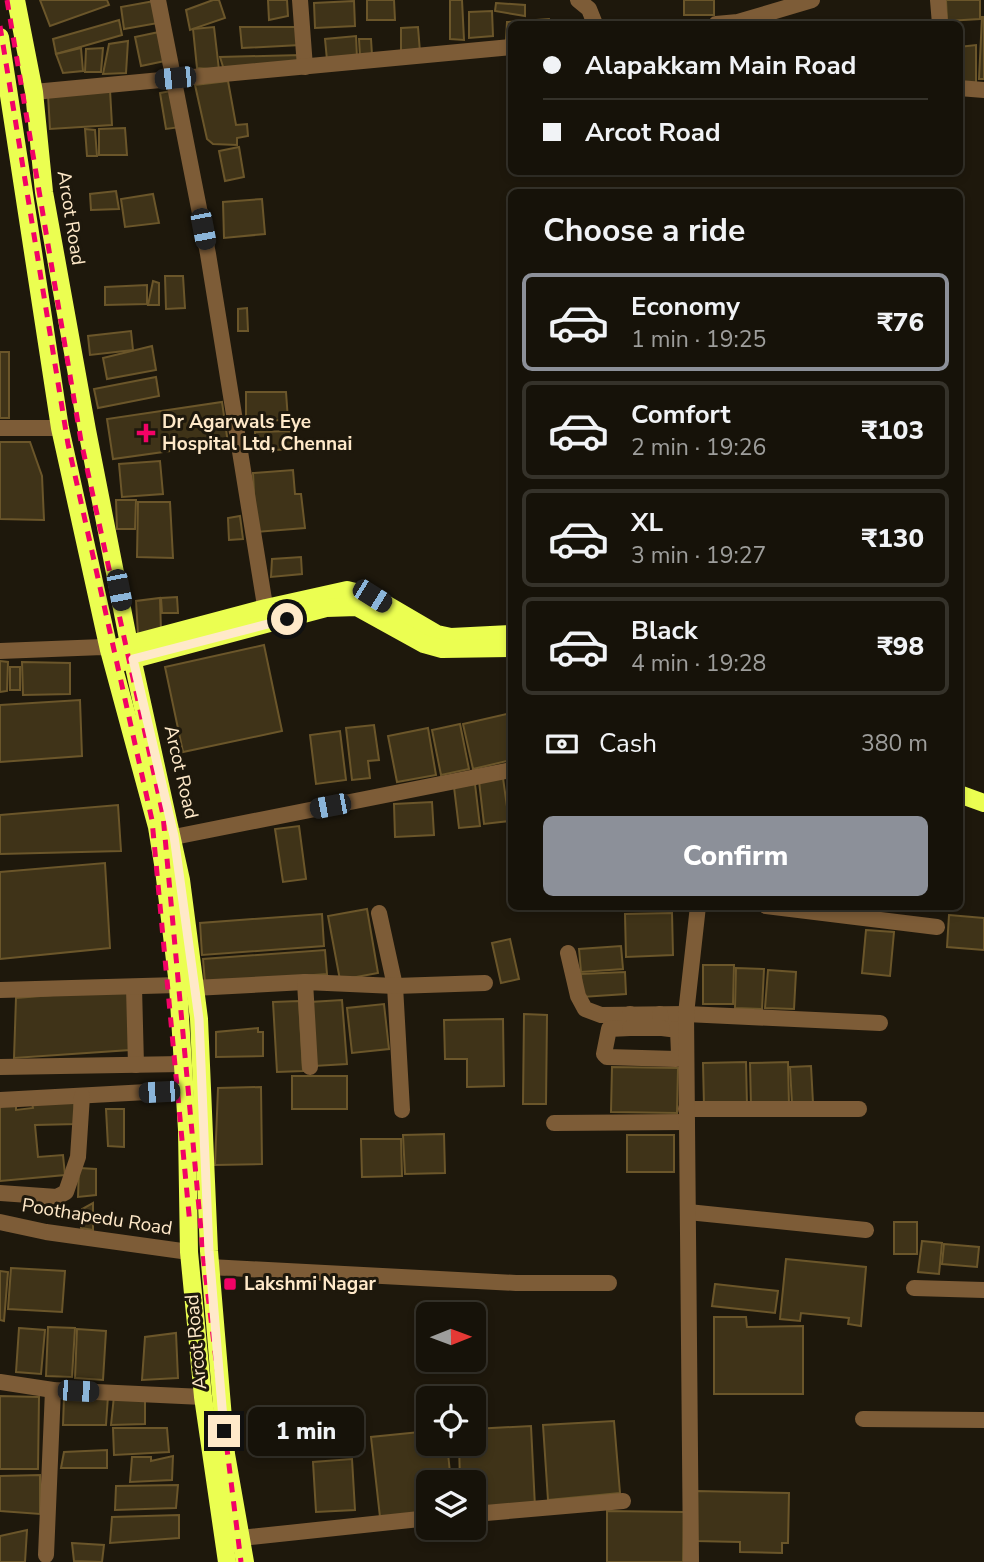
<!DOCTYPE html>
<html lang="en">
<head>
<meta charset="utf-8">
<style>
  body { margin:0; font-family:"Nunito Sans",sans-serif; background:#232017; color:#f1f3f6; height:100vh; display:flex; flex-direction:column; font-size:26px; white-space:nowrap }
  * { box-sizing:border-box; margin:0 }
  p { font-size:23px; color:#9e9e9c }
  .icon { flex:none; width:38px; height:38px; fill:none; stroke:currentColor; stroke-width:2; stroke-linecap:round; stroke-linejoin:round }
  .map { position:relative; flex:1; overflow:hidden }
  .details { position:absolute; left:508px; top:189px; width:455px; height:721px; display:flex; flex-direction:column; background:#161209; border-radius:10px; box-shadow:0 4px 10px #0003,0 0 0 2px #35322a }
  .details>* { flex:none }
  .top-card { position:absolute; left:508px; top:21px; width:455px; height:154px; border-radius:10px; box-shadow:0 4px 10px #0003,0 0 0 2px #35322a; display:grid; align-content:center; height:154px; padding:0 35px; background:#161209 }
  .needle { width:46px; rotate:89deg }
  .buttons { position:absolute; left:416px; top:1302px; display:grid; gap:14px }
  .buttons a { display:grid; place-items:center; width:70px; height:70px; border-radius:10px; background:#161209; box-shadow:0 4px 10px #0003,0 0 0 2px #35322a; font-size:35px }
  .end { position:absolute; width:32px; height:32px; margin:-16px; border:9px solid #ffe9c9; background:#111; box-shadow:0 0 0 4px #111 }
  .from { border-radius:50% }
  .bubble { position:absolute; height:49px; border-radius:10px; background:#161209; box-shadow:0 4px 10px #0003,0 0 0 2px #35322a; font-size:23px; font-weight:800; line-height:49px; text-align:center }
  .car { position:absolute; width:21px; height:42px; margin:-21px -10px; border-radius:9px; box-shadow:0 0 5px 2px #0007; background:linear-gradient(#222 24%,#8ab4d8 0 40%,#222 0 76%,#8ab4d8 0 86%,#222 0) }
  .top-card b { display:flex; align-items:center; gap:24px; height:66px; font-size:26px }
  .top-card b+b { border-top:2px solid #35322a }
  .top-card i { width:18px; height:18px; background:#f1f3f6 }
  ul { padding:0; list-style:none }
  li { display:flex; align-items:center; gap:21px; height:98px; margin:0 14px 10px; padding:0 21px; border:4px solid #35322a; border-radius:10px }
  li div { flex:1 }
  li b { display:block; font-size:26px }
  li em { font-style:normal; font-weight:800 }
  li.selected { border-color:#8c9099 }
  li>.icon { width:63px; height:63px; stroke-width:1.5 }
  h2 { padding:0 35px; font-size:32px; line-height:84px }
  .pay { display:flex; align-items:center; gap:18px; height:77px; padding:0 35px; font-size:26px }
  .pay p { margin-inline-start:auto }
  .primary-button { display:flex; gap:14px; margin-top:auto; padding:14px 35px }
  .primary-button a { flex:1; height:80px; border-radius:10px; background:#8c9099; color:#fff; font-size:28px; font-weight:800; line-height:80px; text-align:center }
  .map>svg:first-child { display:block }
  .building { fill:#3f3318; stroke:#6b562a; stroke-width:2 }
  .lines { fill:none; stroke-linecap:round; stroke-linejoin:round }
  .minor { stroke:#7d5c37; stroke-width:16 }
  .major { stroke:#ebfe51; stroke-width:18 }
  .rail { stroke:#f20266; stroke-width:5; stroke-dasharray:10 9; stroke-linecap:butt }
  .route { stroke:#ffe9c9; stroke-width:9 }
  .poi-dot { fill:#f20266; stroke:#1e180c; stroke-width:2.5 }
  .labels { text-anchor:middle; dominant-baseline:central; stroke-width:6; stroke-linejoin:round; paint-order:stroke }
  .street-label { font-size:19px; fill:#ffe9c9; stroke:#1e180c }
  .poi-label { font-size:19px; font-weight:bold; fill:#ffe9c9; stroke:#1e180c; text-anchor:start }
</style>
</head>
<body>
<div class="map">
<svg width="984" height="1562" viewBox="0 0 984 1562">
  <rect width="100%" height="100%" fill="#1e180c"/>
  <!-- building -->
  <g class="building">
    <path d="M40,0H107L109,5L50,26Z"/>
    <path d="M213,0H219L225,18L190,30L186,10Z"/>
    <path d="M268,0H287L288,16L269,20Z"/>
    <path d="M367,0H394L395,20H367Z"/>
    <path d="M450,0H462L464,40L450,39Z"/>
    <rect x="684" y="0" width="30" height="15"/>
    <path d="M946,0H980V19L947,21Z"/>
    <path d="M154,1L158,23L124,29L121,7Z"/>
    <path d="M354,1L355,26L315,28L314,3Z"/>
    <path d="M496,3L525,5V16L495,11Z"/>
    <path d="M492,11L493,36L469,38V12Z"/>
    <path d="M982,17H984V79H979Z"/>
    <path d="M549,19L550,24H511V40H506L507,22Z"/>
    <path d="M119,20L122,35L56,54L53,39Z"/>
    <path d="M214,27L219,70L197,68L193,29Z"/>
    <path d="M240,27H298L300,45L242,48Z"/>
    <path d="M418,27L420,52L401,53V28Z"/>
    <path d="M159,32L165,61L141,66L135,37Z"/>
    <path d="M356,36L357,58L327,60L325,39Z"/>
    <path d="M359,39H371L372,55L360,56Z"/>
    <path d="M128,41L126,73L103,74L109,44Z"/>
    <path d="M976,45V86L959,85V47Z"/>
    <path d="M81,48L83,71L63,73L56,54Z"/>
    <path d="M103,48L101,72H85L86,49Z"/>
    <path d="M301,55L300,61L224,70L220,57Z"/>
    <path d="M228,81L236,125L247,124L248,136L237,138V145L213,144L207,139L195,85Z"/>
    <path d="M110,90L112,125L50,129L48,95Z"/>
    <path d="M176,90L181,127L166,129L160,93Z"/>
    <path d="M125,128L127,155H99V129Z"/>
    <path d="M85,129L95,130L97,156H87Z"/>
    <path d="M239,147L244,177L225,181L219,151Z"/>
    <path d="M116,191L119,209L91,210L90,194Z"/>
    <path d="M153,194L159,223L125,227L121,199Z"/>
    <path d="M262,199L265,234L224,238L223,202Z"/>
    <path d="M165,276H183L185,308L166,309Z"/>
    <path d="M153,281L159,283V305H148Z"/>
    <path d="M147,285V304L105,305V287Z"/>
    <path d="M247,308L248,331H238V309Z"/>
    <path d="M131,331L133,350L90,355L88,336Z"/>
    <path d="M152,346L156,370L107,379L103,358Z"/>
    <rect x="0" y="352" width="9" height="66"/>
    <path d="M156,377L159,396L98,408L94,389Z"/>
    <path d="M246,392H286L288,420L246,421Z"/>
    <path d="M222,402L228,443L113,459L107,419Z"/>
    <path d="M292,431L294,449L256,451L255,432Z"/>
    <path d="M0,442H30L42,476L44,520L0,519Z"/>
    <path d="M160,461L163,494L122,497L119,464Z"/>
    <path d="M293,470L295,494H301L305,528L256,532L253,473Z"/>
    <path d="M116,500H136L135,529H117Z"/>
    <path d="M138,502H170L173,558L137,557Z"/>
    <path d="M240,516L243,539L229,540L228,518Z"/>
    <path d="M301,557L302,574L271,577L272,559Z"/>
    <path d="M177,597L178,613H162L161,598Z"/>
    <path d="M160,598L161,631L138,634L136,601Z"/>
    <path d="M264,645L282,731L183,752L165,667Z"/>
    <path d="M0,661L8,662L7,691L0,692Z"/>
    <path d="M22,662L70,663V694L23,695Z"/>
    <rect x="10" y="667" width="10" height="23"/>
    <path d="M80,700L82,756L0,762V705Z"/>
    <path d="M511,713V760L473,769L463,724Z"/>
    <path d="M460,724L469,769L441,775L432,730Z"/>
    <path d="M374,725L379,760L368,761L370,778L352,780L346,728Z"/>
    <path d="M428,728L436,775L397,782L388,736Z"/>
    <path d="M340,731L346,780L316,784L310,735Z"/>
    <path d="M503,778L509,821L484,824L479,781Z"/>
    <path d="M475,784L480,826L459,828L454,787Z"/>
    <path d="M432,802L434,835L395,837L394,804Z"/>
    <path d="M118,805L121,851L0,854V815Z"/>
    <path d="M299,826L306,879L283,882L275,829Z"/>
    <path d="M105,863L110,948L0,959V872Z"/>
    <path d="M367,909L378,973L340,980L328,916Z"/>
    <path d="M672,913L673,955L626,957L625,914Z"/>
    <path d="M322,914L324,946L202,955L200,923Z"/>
    <path d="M949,915L984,918V950L947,947Z"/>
    <path d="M866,930L894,932L890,976L862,973Z"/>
    <path d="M510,939L519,979L501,983L492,943Z"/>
    <path d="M621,946L623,969L581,972L579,949Z"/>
    <path d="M325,950L327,974L205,983L203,959Z"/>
    <path d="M703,965H734L733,1004H703Z"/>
    <path d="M736,968L764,969L762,1009L735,1008Z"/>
    <path d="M768,970L796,972L794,1009L765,1008Z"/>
    <path d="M625,972L626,994L582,997L581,974Z"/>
    <path d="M128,989L130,1050L14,1058L16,998Z"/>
    <path d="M342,1000L347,1064L314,1066L310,1002Z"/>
    <path d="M299,1001L303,1071L277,1072L273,1002Z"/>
    <path d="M384,1004L389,1049L352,1053L347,1008Z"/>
    <path d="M524,1014L547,1015L546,1104H523Z"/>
    <path d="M503,1019L504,1086L467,1087V1059H445L444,1020Z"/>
    <path d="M258,1028V1032H263V1056L216,1057V1032Z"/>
    <path d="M746,1062L747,1105L704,1106L703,1063Z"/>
    <path d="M788,1062L789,1105L751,1106L750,1063Z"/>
    <path d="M811,1066L813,1103L792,1104L790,1067Z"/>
    <path d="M612,1067L678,1068L677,1113L611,1112Z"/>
    <rect x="292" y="1076" width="55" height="33"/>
    <path d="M261,1087L262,1164L215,1165L218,1088Z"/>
    <path d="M74,1101L77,1124L35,1125L38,1157L63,1155L65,1175L0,1181V1104L16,1103V1110L33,1108L32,1103Z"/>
    <path d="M106,1109H124V1147L108,1146Z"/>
    <path d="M444,1134L445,1173L405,1174L403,1135Z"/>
    <rect x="627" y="1135" width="47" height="37"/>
    <path d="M361,1139H401L402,1176L362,1177Z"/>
    <path d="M79,1168L96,1169V1195L78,1197Z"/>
    <path d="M93,1203V1230L81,1228L82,1209Z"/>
    <rect x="894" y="1222" width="23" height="32"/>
    <path d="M922,1241L942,1243L939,1274L918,1272Z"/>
    <path d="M944,1244L979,1247L977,1267L942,1264Z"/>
    <path d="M786,1259L866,1267L861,1326L848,1324L849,1318L801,1313L800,1321L780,1319Z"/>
    <path d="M11,1268L65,1271L62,1312L8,1309Z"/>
    <path d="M0,1271L8,1272L4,1321L0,1320Z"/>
    <path d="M715,1284L778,1291L775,1313L712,1306Z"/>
    <path d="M714,1317H746L747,1327L803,1326V1394H714Z"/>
    <path d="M48,1327L75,1328L72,1377L46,1376Z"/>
    <path d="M19,1328L45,1330L41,1374L16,1372Z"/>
    <path d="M77,1329L106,1331L103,1380L75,1378Z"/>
    <path d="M176,1333L178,1378L142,1380L145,1337Z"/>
    <path d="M0,1396L39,1397L38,1469H0Z"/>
    <path d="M108,1396L106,1425H63L64,1397Z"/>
    <path d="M114,1396L145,1397V1424L111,1425Z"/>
    <path d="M614,1421L620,1493L548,1500L543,1425Z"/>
    <path d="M531,1426L535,1507L474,1510V1482H460L459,1444H474V1429Z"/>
    <path d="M113,1428H167L169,1452L114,1455Z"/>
    <path d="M429,1431V1444H447L451,1482H429V1512L380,1517L371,1437Z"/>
    <path d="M107,1450V1468H61L64,1452Z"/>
    <path d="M173,1456L172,1480L130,1482L132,1457H151V1461Z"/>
    <path d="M352,1459L355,1510L316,1512L313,1462Z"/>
    <path d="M40,1475V1514L0,1511V1476Z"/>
    <path d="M178,1485L176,1508L115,1510L116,1486Z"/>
    <path d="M697,1491L789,1493L788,1543H782V1553L740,1552V1542L696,1541Z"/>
    <path d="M607,1511L684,1512L683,1562H607Z"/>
    <path d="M179,1515V1538L110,1543L112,1517Z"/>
    <path d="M27,1530L25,1562H0V1536Z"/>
    <path d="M72,1543L104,1545L102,1562L74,1561Z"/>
  </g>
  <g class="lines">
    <!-- minor -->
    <g class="minor">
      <path d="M158,0L208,254L267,618"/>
      <path d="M300,0L305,67"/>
      <path d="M578,0L589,9L595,24"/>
      <path d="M938,0L940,24"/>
      <path d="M716,24L738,22L812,0"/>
      <path d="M959,88L984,90"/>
      <path d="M34,92L511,47"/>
      <path d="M0,428H60"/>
      <path d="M0,651L103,647L109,650"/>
      <path d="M174,837L511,770"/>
      <path d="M766,906L937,927"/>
      <path d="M379,913L395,986L402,1110"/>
      <path d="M568,953L578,996L585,1009L601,1015L686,1014L880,1023"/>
      <path d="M134,987L136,1065"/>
      <path d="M194,988L305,982"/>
      <path d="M0,990L178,985"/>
      <path d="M630,1014V1028L609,1029L604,1054L607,1057L676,1059L679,1054L678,1030L662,1028L660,1014"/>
      <path d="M630,1028H662"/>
      <path d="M0,1067L183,1064"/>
      <path d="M310,1067L305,982L395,986L485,983"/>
      <path d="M0,1100L184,1090"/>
      <path d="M686,1109H859"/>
      <path d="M554,1123L687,1122"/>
      <path d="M0,1193L57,1197L66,1192L78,1157L82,1096"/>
      <path d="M688,1212L866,1230"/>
      <path d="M0,1222L46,1232L189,1252"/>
      <path d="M210,1267L516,1283H609"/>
      <path d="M914,1288L984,1290"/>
      <path d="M0,1382L53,1390L203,1397"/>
      <path d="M863,1419L984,1420"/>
      <path d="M474,1514L623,1501"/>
      <path d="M241,1538L429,1518"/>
      <path d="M46,1555L53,1390"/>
      <path d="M691,1562L686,1014L698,906"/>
    </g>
    <!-- major -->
    <g class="major">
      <path d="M16,0L34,92L44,192L87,430L129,644L181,880L199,1019L209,1251L226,1454L245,1562"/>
      <path d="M0,37L60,428L109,650L157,827L164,870L178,985L187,1130L189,1252L203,1397L227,1562"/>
      <path d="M119,647L266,608L347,590L372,596L437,634L451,637L511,634"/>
      <path d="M123,662L326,608L357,607L424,644L442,649L511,648"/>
      <path d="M959,794L984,803"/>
    </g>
    <!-- rail -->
    <g class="rail">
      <path d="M7,0L81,441L163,815L204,1263L241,1562"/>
      <path d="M0,26L68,444L152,820L190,1225"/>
    </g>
  </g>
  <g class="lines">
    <!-- route -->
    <path class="route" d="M224,1431L209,1251L199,1019L174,836L133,659L287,619"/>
  </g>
  <!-- markers -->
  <g class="poi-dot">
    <path d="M142.5 422.5h7v7h7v7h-7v7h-7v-7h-7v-7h7z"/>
    <rect x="223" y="1277" width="14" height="14" rx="3.5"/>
  </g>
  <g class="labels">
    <!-- street labels -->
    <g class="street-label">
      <text transform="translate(71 218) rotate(81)">Arcot Road</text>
      <text transform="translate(181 772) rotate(77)">Arcot Road</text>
      <text transform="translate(97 1217) rotate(9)">Poothapedu Road</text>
      <text transform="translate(196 1342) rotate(-95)">Arcot Road</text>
    </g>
    <!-- poi labels -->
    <g class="poi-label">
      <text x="162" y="422">Dr Agarwals Eye<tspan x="162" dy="22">Hospital Ltd, Chennai</tspan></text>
      <text x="244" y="1284">Lakshmi Nagar</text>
    </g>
  </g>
</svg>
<div class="buttons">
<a><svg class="needle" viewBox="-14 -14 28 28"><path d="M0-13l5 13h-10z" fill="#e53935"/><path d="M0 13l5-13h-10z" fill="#9e9e9c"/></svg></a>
<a><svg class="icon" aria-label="locate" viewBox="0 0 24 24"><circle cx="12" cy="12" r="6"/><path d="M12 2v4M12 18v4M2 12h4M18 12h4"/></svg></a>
<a><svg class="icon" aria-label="layers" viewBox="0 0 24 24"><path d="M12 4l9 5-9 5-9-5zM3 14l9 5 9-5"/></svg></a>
</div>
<i class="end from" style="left:287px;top:619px"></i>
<i class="end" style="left:224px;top:1431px"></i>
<div class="bubble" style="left:248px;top:1407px;width:116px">1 min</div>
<i class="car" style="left:175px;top:78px;rotate:264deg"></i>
<i class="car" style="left:203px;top:229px;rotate:169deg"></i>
<i class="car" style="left:119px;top:590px;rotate:169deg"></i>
<i class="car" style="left:372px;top:596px;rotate:122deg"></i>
<i class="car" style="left:330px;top:806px;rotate:259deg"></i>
<i class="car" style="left:159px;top:1092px;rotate:267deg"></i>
<i class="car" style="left:78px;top:1391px;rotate:93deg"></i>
<div class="top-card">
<b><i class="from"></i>Alapakkam Main Road</b>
<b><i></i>Arcot Road</b>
</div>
<section class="details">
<h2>Choose a ride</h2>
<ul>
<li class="selected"><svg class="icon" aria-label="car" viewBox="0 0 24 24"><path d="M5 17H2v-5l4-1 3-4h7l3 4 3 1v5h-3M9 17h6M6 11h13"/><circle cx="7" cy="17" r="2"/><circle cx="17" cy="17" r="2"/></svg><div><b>Economy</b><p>1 min · 19:25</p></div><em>₹76</em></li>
<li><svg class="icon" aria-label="car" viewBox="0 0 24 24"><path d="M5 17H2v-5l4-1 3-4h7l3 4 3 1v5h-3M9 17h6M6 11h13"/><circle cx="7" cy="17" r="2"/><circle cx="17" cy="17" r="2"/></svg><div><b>Comfort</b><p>2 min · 19:26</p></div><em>₹103</em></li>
<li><svg class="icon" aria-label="car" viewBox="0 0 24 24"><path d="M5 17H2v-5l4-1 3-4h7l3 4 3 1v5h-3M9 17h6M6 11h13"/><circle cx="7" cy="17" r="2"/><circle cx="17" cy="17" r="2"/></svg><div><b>XL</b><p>3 min · 19:27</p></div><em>₹130</em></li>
<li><svg class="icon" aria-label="car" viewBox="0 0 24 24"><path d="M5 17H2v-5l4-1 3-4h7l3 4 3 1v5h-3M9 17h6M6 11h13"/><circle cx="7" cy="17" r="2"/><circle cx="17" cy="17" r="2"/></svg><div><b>Black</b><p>4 min · 19:28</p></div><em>₹98</em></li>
</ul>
<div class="pay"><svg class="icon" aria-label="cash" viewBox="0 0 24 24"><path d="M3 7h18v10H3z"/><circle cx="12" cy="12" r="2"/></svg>Cash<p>380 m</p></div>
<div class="primary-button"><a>Confirm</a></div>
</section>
</div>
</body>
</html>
